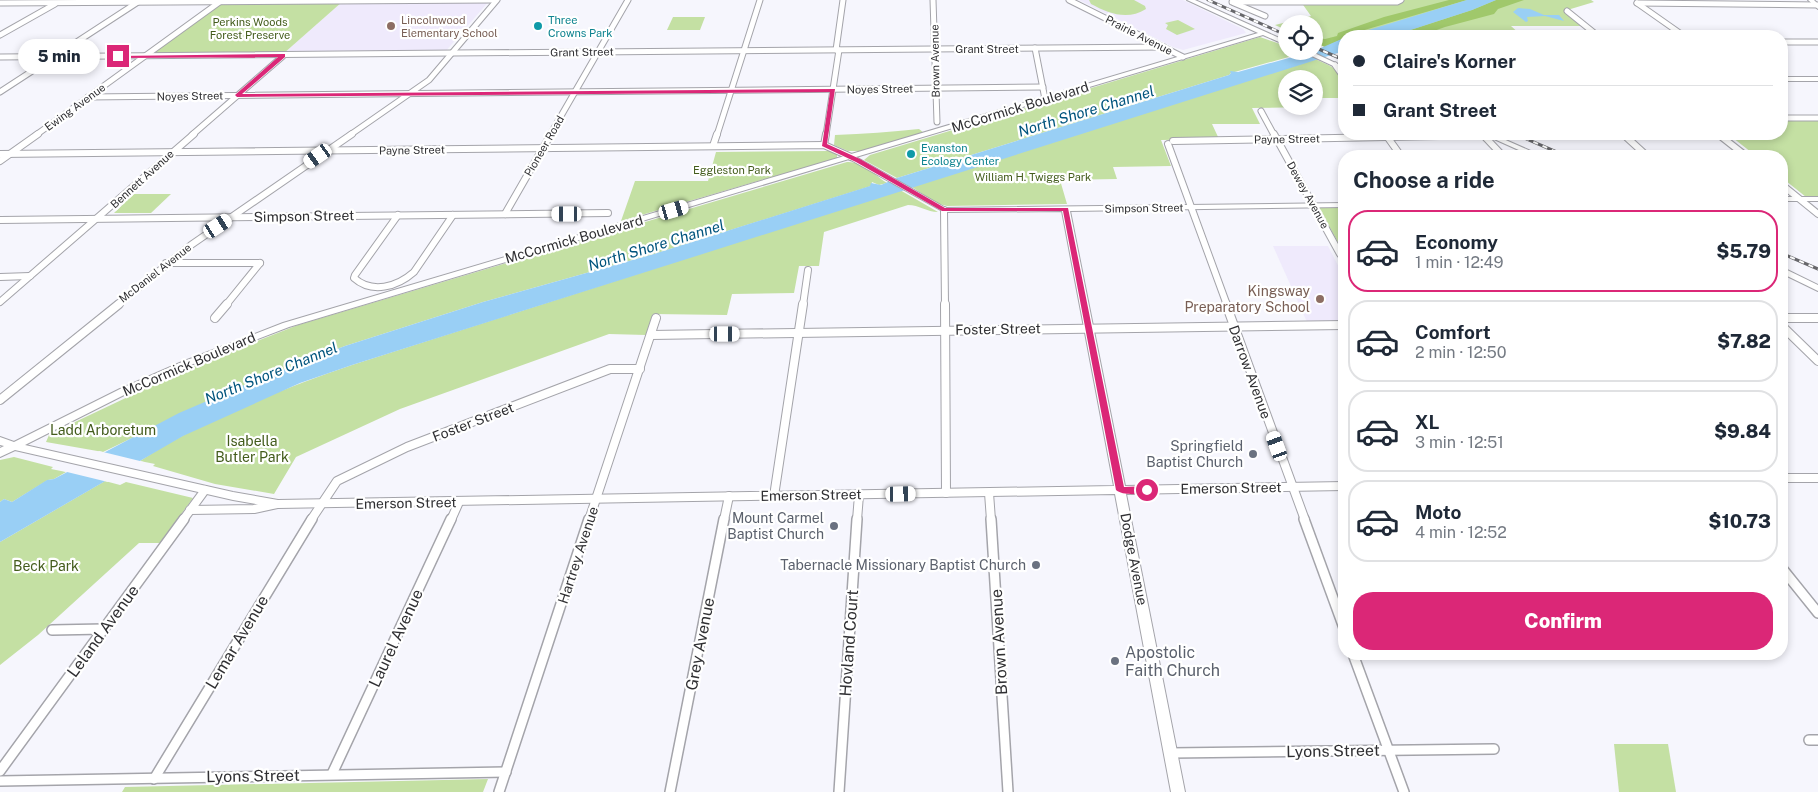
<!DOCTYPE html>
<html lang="en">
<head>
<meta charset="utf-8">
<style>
  body { margin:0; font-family:"Public Sans",sans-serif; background:#f6f6f7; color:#1f2937; height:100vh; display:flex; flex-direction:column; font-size:19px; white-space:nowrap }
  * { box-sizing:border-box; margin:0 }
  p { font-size:16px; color:#747a83 }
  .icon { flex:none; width:28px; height:28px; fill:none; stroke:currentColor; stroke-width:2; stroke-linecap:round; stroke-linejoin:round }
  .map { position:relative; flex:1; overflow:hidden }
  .drawer { position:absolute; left:1338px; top:150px; width:450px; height:510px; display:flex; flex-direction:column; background:#fff; border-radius:20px; box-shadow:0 2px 8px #0003 }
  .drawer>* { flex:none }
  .top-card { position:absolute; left:1338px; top:30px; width:450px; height:110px; border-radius:20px; box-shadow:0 2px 8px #0003; display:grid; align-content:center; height:110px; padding:0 15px; background:#fff }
  .buttons { position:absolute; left:1278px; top:15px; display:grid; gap:10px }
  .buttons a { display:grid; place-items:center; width:45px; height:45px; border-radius:50%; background:#fff; box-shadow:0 2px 8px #0003; font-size:25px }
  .end { position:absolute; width:22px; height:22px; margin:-11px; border:6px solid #db2777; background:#fff; box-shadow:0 0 0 2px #fff }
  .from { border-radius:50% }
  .bubble { position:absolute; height:35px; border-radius:18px; background:#fff; box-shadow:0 2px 8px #0003; font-size:16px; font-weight:800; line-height:35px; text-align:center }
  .car { position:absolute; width:15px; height:30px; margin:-15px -8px; border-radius:6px; box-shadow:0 0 4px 1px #0007; background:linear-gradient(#fff 24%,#345 0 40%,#fff 0 76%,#345 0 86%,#fff 0) }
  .top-card b { display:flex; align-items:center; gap:18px; height:48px; font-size:19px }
  .top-card b+b { border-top:1px solid #e0e1e3 }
  .top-card i { width:12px; height:12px; background:#1f2937 }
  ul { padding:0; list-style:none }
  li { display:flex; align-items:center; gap:15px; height:82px; margin:0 10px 8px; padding:0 5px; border:2px solid #e0e1e3; border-radius:20px }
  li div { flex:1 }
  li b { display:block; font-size:19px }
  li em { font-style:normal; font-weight:800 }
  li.active { border-color:#db2777 }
  li>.icon { width:45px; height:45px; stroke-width:1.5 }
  h2 { padding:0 15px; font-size:22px; line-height:60px }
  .primary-button { display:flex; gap:10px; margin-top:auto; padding:10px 15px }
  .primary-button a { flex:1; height:58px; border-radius:20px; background:#db2777; color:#fff; font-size:20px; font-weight:800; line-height:58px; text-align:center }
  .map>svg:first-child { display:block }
  .education { fill:#efeafc }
  .green { fill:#c4e0a3 }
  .forest { fill:#a0c86b }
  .water { fill:#99cff5 }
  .pier { fill:#f6f6fd }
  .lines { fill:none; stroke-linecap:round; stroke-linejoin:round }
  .street-far3-casing { stroke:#a4a4aa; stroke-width:7 }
  .street-far2-casing { stroke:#a4a4aa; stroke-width:8 }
  .street-far1-casing { stroke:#a4a4aa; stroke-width:10 }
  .street-casing { stroke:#a4a4aa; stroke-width:12 }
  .secondary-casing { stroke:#a4a4aa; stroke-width:2 }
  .street-far3 { stroke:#fff; stroke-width:5 }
  .street-far2 { stroke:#fff; stroke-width:6 }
  .street-far1 { stroke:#fff; stroke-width:8 }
  .street { stroke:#fff; stroke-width:9 }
  .secondary { fill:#fff; fill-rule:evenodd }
  .rail-casing { stroke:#67676b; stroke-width:3 }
  .rail { stroke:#fff; stroke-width:2; stroke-dasharray:5; stroke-linecap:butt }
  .route { fill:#db2777 }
  .education-dot { fill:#8d6e63; stroke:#fff; stroke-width:2 }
  .culture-dot { fill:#0f9aa8; stroke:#fff; stroke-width:2 }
  .worship-dot { fill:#6b7280; stroke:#fff; stroke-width:2 }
  .labels { text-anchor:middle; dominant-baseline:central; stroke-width:4.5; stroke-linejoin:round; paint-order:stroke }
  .far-education-label { font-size:11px; fill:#785e54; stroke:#fff; text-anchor:start }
  .far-culture-label { font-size:11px; fill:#0d838f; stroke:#fff; text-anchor:start }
  .far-park-label { font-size:11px; fill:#435c1c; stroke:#fff }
  .far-street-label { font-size:11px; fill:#303033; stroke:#fff }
  .street-label { font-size:14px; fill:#303033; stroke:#fff }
  .education-label { font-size:14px; fill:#785e54; stroke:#fff; text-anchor:end }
  .park-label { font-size:14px; fill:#435c1c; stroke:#fff }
  .worship-label { font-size:14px; fill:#5b616d; stroke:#fff; text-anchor:end }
  .water-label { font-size:15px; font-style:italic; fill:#01547d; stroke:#fff }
  .near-street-label { font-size:16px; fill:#303033; stroke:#fff }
  .near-worship-label { font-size:16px; fill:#5b616d; stroke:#fff; text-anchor:start }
</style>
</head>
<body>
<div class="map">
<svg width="1818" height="792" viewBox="0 0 1818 792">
  <rect width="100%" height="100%" fill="#f6f6fd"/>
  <!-- education -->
  <g class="education">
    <path d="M1079,0H1183L1243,29L1246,33L1183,50L1173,47Z"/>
    <path d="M489,1L445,52L283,54L342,2Z"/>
    <path d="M1273,246H1328L1344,277V322H1307Z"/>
  </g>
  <!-- green -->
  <g class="green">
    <path d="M1089,0H1134L1145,6L1146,9C1127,21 1108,13 1091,4Z"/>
    <path d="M1403,0H1591L1594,2L1564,11L1582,26H1511L1522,36H1344V56L1314,42V24H1286V30L1275,25L1311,16L1301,2H1403Z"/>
    <path d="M222,2H342L283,54L151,55Z"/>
    <path d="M673,17H705L700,30H667Z"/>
    <path d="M1178,20L1195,29L1177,35L1166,29L1168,25L1165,23Z"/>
    <path d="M1260,37L1286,46V51H1298L1303,53L1231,73L1229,75L897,178L864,160L870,155Z"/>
    <path d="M1315,59C1338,69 1344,71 1344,98H1314V79H1286V106L1310,107L1252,108L1260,124H1212L1219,139L1161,140L1171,166L1113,167L1117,179L1060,180L1067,204L947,206L936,203L912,187Z"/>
    <path d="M1781,119H1818V197H1806L1781,177V156H1756L1728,134H1781Z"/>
    <path d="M919,129L924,133L860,151H848L834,145L835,135C864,134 891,132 919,129Z"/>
    <path d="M831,151L837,154V158L621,221L635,181H708L716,152Z"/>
    <path d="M847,162C863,161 877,177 887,183L879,185L872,182L871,186L654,254L483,302L345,346L219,396L103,452L46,442L49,435L56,431L189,368L298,325Z"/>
    <path d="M900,190L938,212C927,212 919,205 908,205L824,232L819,266H799L794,293L732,294L727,315L653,314L646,335L609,334L400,409L296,457L274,494L215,484L153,466L155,464L140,461C205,419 279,390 352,365Z"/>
    <path d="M134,194H171L151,213H114Z"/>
    <path d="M1344,207V253L1319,208Z"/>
    <path d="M14,457L53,467L51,469L66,472L54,479L48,480L12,502L4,499L0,502V460Z"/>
    <path d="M105,481L120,485L126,482L193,498L160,543H139L38,635L0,665V542Z"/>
    <path d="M1614,744H1668L1676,792H1619Z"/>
    <path d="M488,779L483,792H122L125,787Z"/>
  </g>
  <!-- forest -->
  <g class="forest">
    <path d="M1449,0H1467L1344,36V38L1325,47L1314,42V38L1325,39L1337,36L1338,33L1384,17Z"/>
    <path d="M1496,0H1524L1498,9L1494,14L1445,27L1420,36H1392L1472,10Z"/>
  </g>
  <!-- water -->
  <g class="water">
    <path d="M1467,0H1496L1472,10L1392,36H1349Z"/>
    <path d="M1518,8L1530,9L1544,15H1559L1564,21L1545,16L1527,17L1528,21L1526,22L1513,12Z"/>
    <path d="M1344,38V51L352,365L300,383L183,436L0,542V502L4,499L12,502L47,480L54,479L179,413L249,383L345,346L483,302L654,254L870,186L871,183L881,185L897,178L1229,75L1231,73L1230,71L1238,72L1314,51Z"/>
  </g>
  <!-- pier -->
  <path class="pier" d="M99,451L144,462L108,482L63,471Z"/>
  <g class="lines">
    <!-- street-far3 casing -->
    <g class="street-far3-casing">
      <g id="street-far3">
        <path d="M933,0L937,122"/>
        <path d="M1069,0L1183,57"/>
        <path d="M1232,2H1397L1401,0"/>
        <path d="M0,3L492,0"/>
        <path d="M1234,3L1265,16"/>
        <path d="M1637,3L1818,5"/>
        <path d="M1637,3L1684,36"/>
        <path d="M1567,11L1598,36"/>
        <path d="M0,35L55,4"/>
        <path d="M1781,42H1818"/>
        <path d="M1035,48L1045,99"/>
        <path d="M836,50L843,0"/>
        <path d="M0,57L1164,47"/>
        <path d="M1335,65L1344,78"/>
        <path d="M0,92L138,2"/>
        <path d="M88,97L1043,87"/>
        <path d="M1261,111L1274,135"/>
        <path d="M1781,118H1818"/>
        <path d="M36,135L221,1"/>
        <path d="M192,135L283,56"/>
        <path d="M350,135L429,80L497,0"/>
        <path d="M550,135L628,0"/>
        <path d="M717,135L760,0"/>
        <path d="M826,135L839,50"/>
      </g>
    </g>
    <!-- street-far2 casing -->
    <g class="street-far2-casing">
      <g id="street-far2">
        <path d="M1274,134L1340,254"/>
        <path d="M1623,134L1647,156"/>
        <path d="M1718,134L1746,156"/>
        <path d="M1386,135L1401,156"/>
        <path d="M1485,137L1503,156"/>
        <path d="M1173,141L1491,135"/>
        <path d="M1168,144L1227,305"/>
        <path d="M824,145L826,134"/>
        <path d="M713,146L717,134"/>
        <path d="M0,154L824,145L851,157"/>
        <path d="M0,161L38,134"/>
        <path d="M1781,184L1818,214"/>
        <path d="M944,210L945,305"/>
        <path d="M505,214L551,134"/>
        <path d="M398,215L355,275L354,278C372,294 397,287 414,272L453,215"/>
        <path d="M0,220L608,213"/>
        <path d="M166,263H260"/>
        <path d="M0,277L30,276"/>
        <path d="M0,302L194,134"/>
        <path d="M117,305L191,245L352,134"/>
        <path d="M226,305L260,263"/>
        <path d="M803,305L808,270"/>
      </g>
    </g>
    <!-- street-far1 casing -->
    <g class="street-far1-casing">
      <g id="street-far1">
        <path d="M945,304L946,493"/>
        <path d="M1226,304L1305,520"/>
        <path d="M215,318L227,304"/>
        <path d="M1781,318H1818"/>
        <path d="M1781,325L1818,361"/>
        <path d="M651,335L1344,325"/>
        <path d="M0,400L119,304"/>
        <path d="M989,493L991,520"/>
        <path d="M774,496L803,304"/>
        <path d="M190,510L254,509L277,504"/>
        <path d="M183,520L205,490"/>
        <path d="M311,520L337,481L407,447L610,369H640"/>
        <path d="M451,520L459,502"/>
        <path d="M589,520L656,318"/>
        <path d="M724,520L729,496"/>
        <path d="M857,520L859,495"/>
      </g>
    </g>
    <!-- street casing -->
    <g class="street-casing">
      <g id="street">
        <path d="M991,519L1008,792"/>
        <path d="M1304,519L1344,628"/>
        <path d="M1781,567L1818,613"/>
        <path d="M52,630L104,629"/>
        <path d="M1353,654L1404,792"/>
        <path d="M1809,740H1818"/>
        <path d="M1171,753L1494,749"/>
        <path d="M0,771L184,519"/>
        <path d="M332,774L451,519"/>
        <path d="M154,779L312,519"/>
        <path d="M0,781L506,772"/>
        <path d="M499,792L589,519"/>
        <path d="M670,792L724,519"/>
        <path d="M839,792L857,519"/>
      </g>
    </g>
    <!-- secondary casing -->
    <g class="secondary-casing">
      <g id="secondary">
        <path d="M1187,0H1195L1286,41V45L1263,35L856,157L946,208L1344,203V207L1070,211L1125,486L1344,482V490L1126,494L1185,792H1171L1115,494L278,508L233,500L15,450L0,457V448L4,446L0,445V437L14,442L120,389L182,362L283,323L1258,33ZM849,159L944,212L1062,211L1114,486L278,500L233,492L25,445L128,393L188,366L289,327Z"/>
        <path d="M1808,0H1814L1818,4V9Z"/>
        <path d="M1301,51H1310L1344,67V71Z"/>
        <rect x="1781" y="77" width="37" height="4"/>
        <path d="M1483,134H1492L1542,156H1532Z"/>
        <rect x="1781" y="197" width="37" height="4"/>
        <path d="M1781,267L1818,285V291L1781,273Z"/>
        <rect x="1781" y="474" width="37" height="8"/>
      </g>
    </g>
    <!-- street-far3 -->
    <use href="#street-far3" class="street-far3"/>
    <!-- street-far2 -->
    <use href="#street-far2" class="street-far2"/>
    <!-- street-far1 -->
    <use href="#street-far1" class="street-far1"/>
    <!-- street -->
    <use href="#street" class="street"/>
    <!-- secondary -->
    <use href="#secondary" class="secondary"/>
    <!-- rail casing -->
    <g class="rail-casing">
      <g id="rail">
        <path d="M1208,0L1286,35"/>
        <path d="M1314,47L1344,60"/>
        <path d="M1515,134L1566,156"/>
        <path d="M1781,253L1818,269"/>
      </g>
    </g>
    <!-- rail -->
    <use href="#rail" class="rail"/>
  </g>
  <!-- route -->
  <path class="route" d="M285,54V57L242,94L835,89L827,144L860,159L945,208H1068L1124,487L1147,486L1152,490C1146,495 1122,496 1116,490L1063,211H942L856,162L822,146L830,92L237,97L235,95L278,57L118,58L116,56Z"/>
  <!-- markers -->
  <g class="education-dot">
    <circle cx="391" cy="26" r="5"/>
    <circle cx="1320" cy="299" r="5"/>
  </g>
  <g class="culture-dot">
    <circle cx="538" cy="26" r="5"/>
    <circle cx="911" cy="154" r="5"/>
  </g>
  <g class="worship-dot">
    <circle cx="1253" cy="454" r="5"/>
    <circle cx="834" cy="526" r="5"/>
    <circle cx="1036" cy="565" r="5"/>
    <circle cx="1115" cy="661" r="5"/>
  </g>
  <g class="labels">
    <!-- far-education labels -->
    <g class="far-education-label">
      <text x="401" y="20">Lincolnwood<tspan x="401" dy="13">Elementary School</tspan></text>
    </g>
    <!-- far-culture labels -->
    <g class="far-culture-label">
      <text x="548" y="20">Three<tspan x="548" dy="13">Crowns Park</tspan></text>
      <text x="921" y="148">Evanston<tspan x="921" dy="13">Ecology Center</tspan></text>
    </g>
    <!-- far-park labels -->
    <g class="far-park-label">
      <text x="250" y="22">Perkins Woods<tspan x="250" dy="13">Forest Preserve</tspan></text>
      <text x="732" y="170">Eggleston Park</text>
      <text x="1033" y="177">William H. Twiggs Park</text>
    </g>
    <!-- far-street labels -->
    <g class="far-street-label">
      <text transform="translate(1139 35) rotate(27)">Prairie Avenue</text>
      <text x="987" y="49">Grant Street</text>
      <text transform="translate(582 52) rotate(-1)">Grant Street</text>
      <text transform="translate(935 61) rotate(-91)">Brown Avenue</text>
      <text transform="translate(880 89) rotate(-1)">Noyes Street</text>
      <text transform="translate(190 96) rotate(-1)">Noyes Street</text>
      <text transform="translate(75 107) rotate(-36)">Ewing Avenue</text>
      <text transform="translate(1287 139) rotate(-1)">Payne Street</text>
      <text transform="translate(544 146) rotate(-60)">Pioneer Road</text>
      <text transform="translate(412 150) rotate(-1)">Payne Street</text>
      <text transform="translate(142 179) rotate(-42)">Bennett Avenue</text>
      <text transform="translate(1308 195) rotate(61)">Dewey Avenue</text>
      <text transform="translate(1144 208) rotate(-1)">Simpson Street</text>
      <text transform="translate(155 273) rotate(-38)">McDaniel Avenue</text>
    </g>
    <!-- street labels -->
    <g class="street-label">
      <text transform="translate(1020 107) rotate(-17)">McCormick Boulevard</text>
      <text transform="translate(304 216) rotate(-1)">Simpson Street</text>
      <text transform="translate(574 239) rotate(-16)">McCormick Boulevard</text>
      <text transform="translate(998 329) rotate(-1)">Foster Street</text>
      <text transform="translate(189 364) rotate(-23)">McCormick Boulevard</text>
      <text transform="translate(1250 372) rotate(70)">Darrow Avenue</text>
      <text transform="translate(473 422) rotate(-21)">Foster Street</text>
      <text transform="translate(1231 488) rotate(-1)">Emerson Street</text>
      <text transform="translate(811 495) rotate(-1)">Emerson Street</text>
      <text transform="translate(406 503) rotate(-1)">Emerson Street</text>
      <text transform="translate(578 555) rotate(-72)">Hartrey Avenue</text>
      <text transform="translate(1134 559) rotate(79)">Dodge Avenue</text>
    </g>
    <!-- education labels -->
    <g class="education-label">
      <text x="1310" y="291">Kingsway<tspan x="1310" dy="16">Preparatory School</tspan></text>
    </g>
    <!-- park labels -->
    <g class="park-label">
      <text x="103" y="430">Ladd Arboretum</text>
      <text x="252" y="441">Isabella<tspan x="252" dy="16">Butler Park</tspan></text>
      <text x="46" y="566">Beck Park</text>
    </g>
    <!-- worship labels -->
    <g class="worship-label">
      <text x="1243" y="446">Springfield<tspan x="1243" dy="16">Baptist Church</tspan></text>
      <text x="824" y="518">Mount Carmel<tspan x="824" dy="16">Baptist Church</tspan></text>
      <text x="1026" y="565">Tabernacle Missionary Baptist Church</text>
    </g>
    <!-- water labels -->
    <g class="water-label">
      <text transform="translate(1086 111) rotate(-17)">North Shore Channel</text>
      <text transform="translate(656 245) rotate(-17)">North Shore Channel</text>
      <text transform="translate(271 373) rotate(-22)">North Shore Channel</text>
    </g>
    <!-- near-street labels -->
    <g class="near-street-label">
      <text transform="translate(103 631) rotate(-54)">Leland Avenue</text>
      <text transform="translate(396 638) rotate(-65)">Laurel Avenue</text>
      <text transform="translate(237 642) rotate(-59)">Lemar Avenue</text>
      <text transform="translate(999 642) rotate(-93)">Brown Avenue</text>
      <text transform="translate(849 643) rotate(-86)">Hovland Court</text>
      <text transform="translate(700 644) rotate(-79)">Grey Avenue</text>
      <text transform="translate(1333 751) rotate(-1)">Lyons Street</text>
      <text transform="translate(253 776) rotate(-1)">Lyons Street</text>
    </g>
    <!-- near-worship labels -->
    <g class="near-worship-label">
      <text x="1125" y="652">Apostolic<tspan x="1125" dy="18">Faith Church</tspan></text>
    </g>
  </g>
</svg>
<div class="buttons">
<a><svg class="icon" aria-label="locate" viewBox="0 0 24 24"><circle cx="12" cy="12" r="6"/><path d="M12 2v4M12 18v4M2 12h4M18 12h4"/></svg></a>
<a><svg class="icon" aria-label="layers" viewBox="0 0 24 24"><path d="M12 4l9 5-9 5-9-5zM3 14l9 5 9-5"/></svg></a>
</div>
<i class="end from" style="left:1147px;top:490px"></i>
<i class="end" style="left:118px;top:56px"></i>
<div class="bubble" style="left:18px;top:39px;width:82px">5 min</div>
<i class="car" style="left:318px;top:156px;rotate:235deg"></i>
<i class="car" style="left:674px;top:210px;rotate:74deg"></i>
<i class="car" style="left:567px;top:214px;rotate:270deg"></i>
<i class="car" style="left:218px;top:226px;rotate:57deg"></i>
<i class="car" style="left:725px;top:334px;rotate:90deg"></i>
<i class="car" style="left:1277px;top:446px;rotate:340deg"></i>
<i class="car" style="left:901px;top:494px;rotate:89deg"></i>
<div class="top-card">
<b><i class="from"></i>Claire's Korner</b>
<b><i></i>Grant Street</b>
</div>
<section class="drawer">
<h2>Choose a ride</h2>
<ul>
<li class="active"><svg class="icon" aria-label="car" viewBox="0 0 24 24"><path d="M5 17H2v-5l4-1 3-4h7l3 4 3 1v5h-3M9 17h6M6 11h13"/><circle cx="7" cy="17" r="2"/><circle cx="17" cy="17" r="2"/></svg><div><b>Economy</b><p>1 min · 12:49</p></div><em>$5.79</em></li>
<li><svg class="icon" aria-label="car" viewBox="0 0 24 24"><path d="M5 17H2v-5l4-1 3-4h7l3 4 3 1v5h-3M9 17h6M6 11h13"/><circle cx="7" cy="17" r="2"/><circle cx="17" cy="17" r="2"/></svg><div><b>Comfort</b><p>2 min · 12:50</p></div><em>$7.82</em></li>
<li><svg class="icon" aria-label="car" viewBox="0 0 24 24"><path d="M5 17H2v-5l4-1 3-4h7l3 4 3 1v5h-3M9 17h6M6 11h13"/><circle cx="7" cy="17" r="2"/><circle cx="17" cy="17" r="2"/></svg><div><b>XL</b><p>3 min · 12:51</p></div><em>$9.84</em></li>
<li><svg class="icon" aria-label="car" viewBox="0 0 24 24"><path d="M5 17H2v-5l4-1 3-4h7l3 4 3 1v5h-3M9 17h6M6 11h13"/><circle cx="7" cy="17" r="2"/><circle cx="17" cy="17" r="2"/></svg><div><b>Moto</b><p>4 min · 12:52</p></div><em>$10.73</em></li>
</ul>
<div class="primary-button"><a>Confirm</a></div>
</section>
</div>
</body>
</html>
